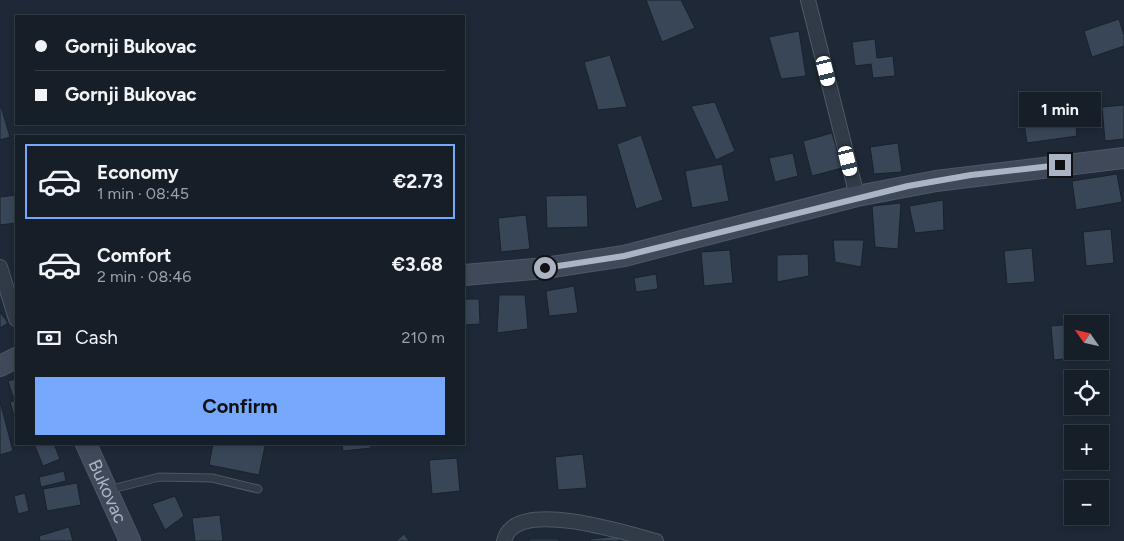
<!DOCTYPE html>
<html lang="en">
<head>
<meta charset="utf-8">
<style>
  body { margin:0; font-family:Figtree,sans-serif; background:#1f2730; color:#f1f3f6; height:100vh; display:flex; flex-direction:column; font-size:19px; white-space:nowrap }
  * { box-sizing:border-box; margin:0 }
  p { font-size:16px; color:#9ea2a8 }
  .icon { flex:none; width:28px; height:28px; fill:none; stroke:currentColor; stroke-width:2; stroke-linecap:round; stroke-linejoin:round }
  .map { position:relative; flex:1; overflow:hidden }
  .details { position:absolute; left:15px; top:135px; width:450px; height:310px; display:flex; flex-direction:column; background:#161e28; border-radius:0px; box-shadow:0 2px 8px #0003,0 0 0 1px #353c45 }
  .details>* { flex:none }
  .hud { position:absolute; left:15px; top:15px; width:450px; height:110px; border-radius:0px; box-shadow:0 2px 8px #0003,0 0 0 1px #353c45; display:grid; align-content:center; height:110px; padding:0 20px; background:#161e28 }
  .needle { width:32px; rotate:304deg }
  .fabs { position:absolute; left:1064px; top:315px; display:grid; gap:10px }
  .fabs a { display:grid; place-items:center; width:45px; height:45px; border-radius:0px; background:#161e28; box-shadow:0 2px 8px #0003,0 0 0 1px #353c45; font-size:25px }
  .end { position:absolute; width:22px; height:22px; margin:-11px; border:6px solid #abb4c4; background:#111; box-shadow:0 0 0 2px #111 }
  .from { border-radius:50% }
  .bubble { position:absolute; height:35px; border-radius:0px; background:#161e28; box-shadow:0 2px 8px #0003,0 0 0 1px #353c45; font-size:16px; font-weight:700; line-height:35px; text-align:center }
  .car { position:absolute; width:15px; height:30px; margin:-15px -8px; border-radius:6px; box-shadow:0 0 4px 1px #0007; background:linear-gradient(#fff 24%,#345 0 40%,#fff 0 76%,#345 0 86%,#fff 0) }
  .hud b { display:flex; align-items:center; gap:18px; height:48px; font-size:19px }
  .hud b+b { border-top:1px solid #353c45 }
  .hud i { width:12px; height:12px; background:#f1f3f6 }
  ul { padding:9px 0 0; list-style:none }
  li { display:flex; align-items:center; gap:15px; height:75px; margin:0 10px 8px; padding:0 10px; border:2px solid transparent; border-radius:0px }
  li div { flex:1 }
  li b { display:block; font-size:19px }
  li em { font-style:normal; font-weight:700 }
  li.current { border-color:#76a9fd }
  li>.icon { width:45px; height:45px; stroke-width:1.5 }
  .pay { display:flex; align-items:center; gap:12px; height:55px; padding:0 20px; font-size:19px }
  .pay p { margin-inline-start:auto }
  .action { display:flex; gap:10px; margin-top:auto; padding:10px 20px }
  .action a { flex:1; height:58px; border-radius:0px; background:#76a9fd; color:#111; font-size:20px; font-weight:700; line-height:58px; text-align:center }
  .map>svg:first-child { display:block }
  .building { fill:#394657; stroke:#19212d }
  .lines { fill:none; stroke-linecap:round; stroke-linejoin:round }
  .lane-casing { stroke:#4f5765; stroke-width:9 }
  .street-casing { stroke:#4f5765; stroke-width:16 }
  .secondary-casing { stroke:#4f5765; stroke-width:22 }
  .lane { stroke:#313a47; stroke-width:7 }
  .street { stroke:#313a47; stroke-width:14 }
  .secondary { stroke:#3f495a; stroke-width:20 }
  .route { stroke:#abb4c4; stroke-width:6 }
  .labels { text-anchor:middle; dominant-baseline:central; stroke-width:5; stroke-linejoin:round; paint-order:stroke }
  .street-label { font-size:18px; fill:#abb4c4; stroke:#171f2b }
</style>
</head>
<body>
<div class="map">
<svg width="1124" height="541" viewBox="0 0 1124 541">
  <rect width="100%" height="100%" fill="#1e2836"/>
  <!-- building -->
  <g class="building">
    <path d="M646,0H681L695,28L662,42Z"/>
    <path d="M1119,19L1124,35V46L1092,57L1084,31Z"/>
    <path d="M799,31L806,76L781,79L769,37Z"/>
    <path d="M875,39L877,58L893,56L895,76L873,78L871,64L855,66L852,42Z"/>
    <path d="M610,55L627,107L598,110L584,62Z"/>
    <path d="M715,102L735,151L716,160L691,106Z"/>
    <path d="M0,103L10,137L0,140Z"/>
    <path d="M1074,105L1077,136L1027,143L1022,111Z"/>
    <path d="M1124,105V139L1105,141L1102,107Z"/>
    <path d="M832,133L842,168L812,176L803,141Z"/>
    <path d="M641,135L663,200L636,209L617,144Z"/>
    <path d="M898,143L902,172L874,174L870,147Z"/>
    <path d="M793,153L798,176L775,182L769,158Z"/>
    <path d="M722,164L729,201L692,208L685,171Z"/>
    <path d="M1117,174L1122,202L1076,210L1072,181Z"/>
    <path d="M16,195V223L0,225V197Z"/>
    <path d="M587,195L588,227L547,228L546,196Z"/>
    <path d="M943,200L944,230L915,233L909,206Z"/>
    <path d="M901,203L898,249L875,247L872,206Z"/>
    <path d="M526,215L530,249L501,252L498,218Z"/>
    <path d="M1111,229L1114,263L1086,266L1083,232Z"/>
    <path d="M833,240H864L861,267L835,262Z"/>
    <path d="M1032,248L1035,282L1007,284L1004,251Z"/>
    <path d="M730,250L733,283L704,286L701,252Z"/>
    <path d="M808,254L809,276L777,282V255Z"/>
    <path d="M656,274L658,289L636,292L634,278Z"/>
    <path d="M574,286L578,313L549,316L546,291Z"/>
    <path d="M499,295H525L528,329L497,333Z"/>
    <path d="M464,299H479L480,324L464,325Z"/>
    <path d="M0,312L8,323L0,328Z"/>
    <path d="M1072,324V351H1082V357L1054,360L1051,326Z"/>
    <path d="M16,379V396L13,397L8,381Z"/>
    <path d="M16,400V423L10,402Z"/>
    <path d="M0,401L13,451L0,455Z"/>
    <path d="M34,444H54L60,459L43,466Z"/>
    <path d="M213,444H252L265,446L259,475L209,465Z"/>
    <path d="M342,444H371V448L343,451Z"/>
    <path d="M583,454L587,488L558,490L555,457Z"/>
    <path d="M457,458L460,491L432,494L429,460Z"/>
    <path d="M64,471L66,481L41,487L39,477Z"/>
    <path d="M77,483L81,505L47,511L43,489Z"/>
    <path d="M25,493L29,511L18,514L14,496Z"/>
    <path d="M175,496L184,516L165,530L152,504Z"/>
    <path d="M220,515L223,541H195L192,518Z"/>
    <path d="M69,527L73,541H40L39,536Z"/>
    <path d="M404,534L409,541H396Z"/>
    <path d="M619,536V541H590V539Z"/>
    <rect x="529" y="539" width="30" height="2"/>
  </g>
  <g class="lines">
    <!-- lane casing -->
    <g class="lane-casing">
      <path id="lane" d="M108,490L159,477L212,478L258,489"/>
    </g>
    <!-- street casing -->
    <g class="street-casing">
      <g id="street">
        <path d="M808,0L857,196"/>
        <path d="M0,267L16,319"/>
        <path d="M504,541C505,538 507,533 509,531C532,503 626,533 656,541"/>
      </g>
    </g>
    <!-- secondary casing -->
    <g class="secondary-casing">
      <g id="secondary">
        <path d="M464,275L545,268L624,256L857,196L936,181L1124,158"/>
        <path d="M0,366L16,358"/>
        <path id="s1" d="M86,444L130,541"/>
      </g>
    </g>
    <!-- lane -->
    <use href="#lane" class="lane"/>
    <!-- street -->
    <use href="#street" class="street"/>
    <!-- secondary -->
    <use href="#secondary" class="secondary"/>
  </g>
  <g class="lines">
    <!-- route -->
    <path class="route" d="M545,268L624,256L908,186L971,175L1060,165"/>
  </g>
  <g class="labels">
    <!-- street labels -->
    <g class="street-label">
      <text stroke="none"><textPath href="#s1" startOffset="52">Bukovac</textPath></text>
    </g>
  </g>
</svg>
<div class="fabs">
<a><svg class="needle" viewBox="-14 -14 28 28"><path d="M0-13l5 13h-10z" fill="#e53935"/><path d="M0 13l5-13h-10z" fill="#9ea2a8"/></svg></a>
<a><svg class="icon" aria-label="locate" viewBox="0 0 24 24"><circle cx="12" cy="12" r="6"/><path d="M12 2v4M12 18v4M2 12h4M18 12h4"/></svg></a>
<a>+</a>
<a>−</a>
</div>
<i class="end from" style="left:545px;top:268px"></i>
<i class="end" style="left:1060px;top:165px"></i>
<div class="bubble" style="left:1019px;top:92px;width:82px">1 min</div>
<i class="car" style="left:826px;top:71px;rotate:166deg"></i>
<i class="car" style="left:848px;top:161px;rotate:166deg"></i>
<div class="hud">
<b><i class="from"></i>Gornji Bukovac</b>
<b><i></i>Gornji Bukovac</b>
</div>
<section class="details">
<ul>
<li class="current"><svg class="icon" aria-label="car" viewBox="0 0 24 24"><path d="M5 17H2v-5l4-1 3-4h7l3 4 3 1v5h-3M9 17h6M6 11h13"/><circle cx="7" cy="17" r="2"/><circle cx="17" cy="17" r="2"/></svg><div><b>Economy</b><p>1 min · 08:45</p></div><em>€2.73</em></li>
<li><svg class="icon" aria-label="car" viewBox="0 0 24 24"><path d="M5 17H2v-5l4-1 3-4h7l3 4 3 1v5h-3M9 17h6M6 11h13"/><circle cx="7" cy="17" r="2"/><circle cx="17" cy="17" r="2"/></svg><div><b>Comfort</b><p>2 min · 08:46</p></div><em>€3.68</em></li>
</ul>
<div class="pay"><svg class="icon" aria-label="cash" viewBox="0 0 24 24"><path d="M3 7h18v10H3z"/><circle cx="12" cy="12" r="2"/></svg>Cash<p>210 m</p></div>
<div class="action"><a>Confirm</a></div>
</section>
</div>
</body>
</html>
